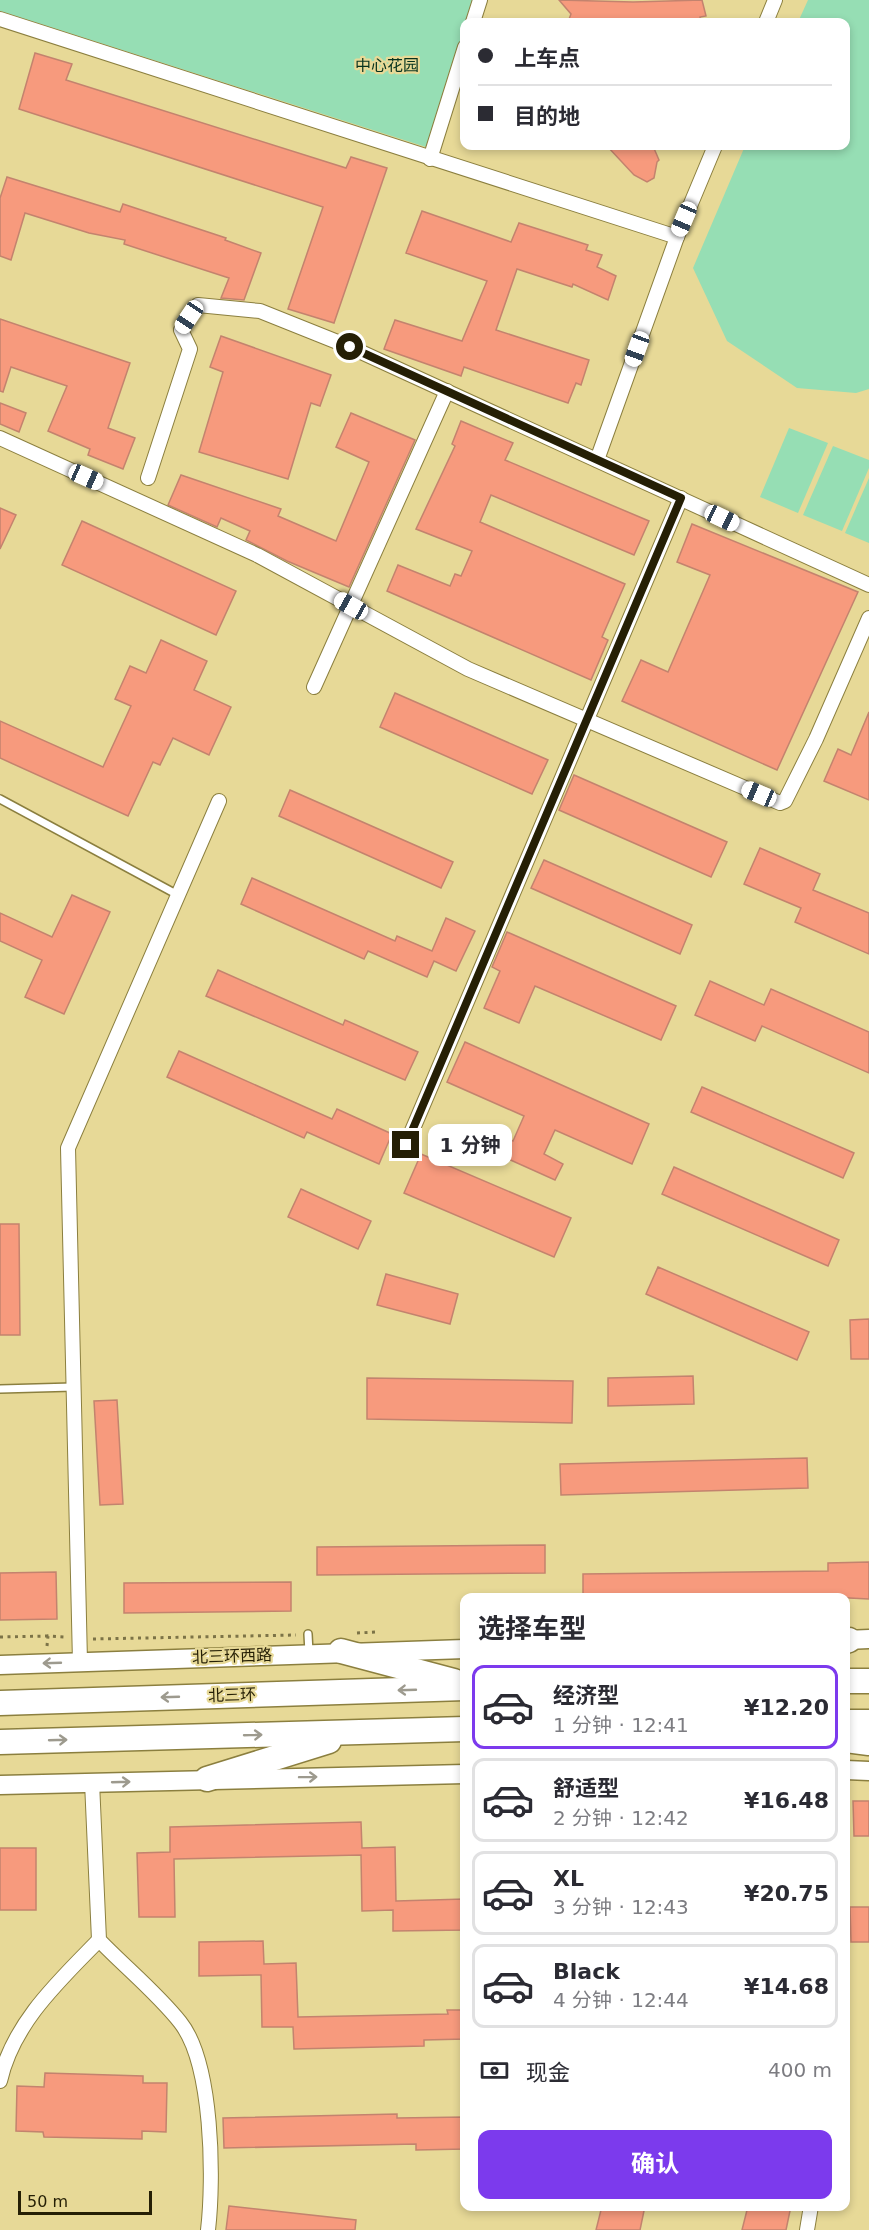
<!DOCTYPE html>
<html lang="zh">
<head>
<meta charset="utf-8">
<style>
  body { margin:0; font-family:"DejaVu Sans","Noto Sans SC",sans-serif; background:#f7f7f7; color:#2b2b33; height:100vh; display:flex; flex-direction:column; font-size:22px; white-space:nowrap }
  * { box-sizing:border-box; margin:0 }
  p { font-size:20px; color:#7c7c81 }
  .icon { flex:none; width:33px; height:33px; fill:none; stroke:currentColor; stroke-width:2; stroke-linecap:round; stroke-linejoin:round }
  .map { position:relative; flex:1; overflow:hidden }
  .sheet { position:absolute; left:460px; top:1593px; width:390px; height:618px; display:flex; flex-direction:column; background:#fff; border-radius:12px; box-shadow:0 3px 9px #0003 }
  .sheet>* { flex:none }
  .hud { position:absolute; left:460px; top:18px; width:390px; height:132px; border-radius:12px; box-shadow:0 3px 9px #0003; display:grid; align-content:center; height:132px; padding:0 18px; background:#fff }
  .scale { position:absolute; left:18px; bottom:15px; width:134px; box-sizing:border-box; padding-left:6px; border:3px solid #251f05; border-top:0; font-size:16px; line-height:21px; white-space:nowrap; color:#251f05; -webkit-text-stroke:4px #e7d997; paint-order:stroke }
  .end { position:absolute; width:27px; height:27px; margin:-14px; border:8px solid #251f05; background:#fff; box-shadow:0 0 0 3px #fff }
  .from { border-radius:50% }
  .bubble { position:absolute; height:42px; border-radius:12px; background:#fff; box-shadow:0 3px 9px #0003; font-size:20px; font-weight:700; line-height:42px; text-align:center }
  .car { position:absolute; width:18px; height:36px; margin:-18px -9px; border-radius:8px; box-shadow:0 0 4px 2px #0007; background:linear-gradient(#fff 24%,#345 0 40%,#fff 0 76%,#345 0 86%,#fff 0) }
  .hud b { display:flex; align-items:center; gap:21px; height:57px; font-size:22px }
  .hud b+b { border-top:2px solid #e1e1e2 }
  .hud i { width:15px; height:15px; background:#2b2b33 }
  ul { padding:0; list-style:none }
  li { display:flex; align-items:center; gap:18px; height:84px; margin:0 12px 9px; padding:0 6px; border:3px solid #e1e1e2; border-radius:12px }
  li div { flex:1 }
  li b { display:block; font-size:22px }
  li em { font-style:normal; font-weight:700 }
  li.on { border-color:#7c3aed }
  li>.icon { width:54px; height:54px; stroke-width:1.5 }
  h2 { padding:0 18px; font-size:27px; line-height:72px }
  .pay { display:flex; align-items:center; gap:15px; height:66px; padding:0 18px; font-size:22px }
  .pay p { margin-inline-start:auto }
  .cta { display:flex; gap:12px; margin-top:auto; padding:12px 18px }
  .cta a { flex:1; height:69px; border-radius:12px; background:#7c3aed; color:#fff; font-size:24px; font-weight:700; line-height:69px; text-align:center }
  .map>svg:first-child { display:block }
  .green { fill:#96deb4 }
  .building { fill:#f79a7d; stroke:#c3836e; stroke-width:1.5 }
  .lines { fill:none; stroke-linecap:round; stroke-linejoin:round }
  .service-casing { stroke:#8b7f3f; stroke-width:10 }
  .minor-casing { stroke:#8b7f3f; stroke-width:16 }
  .tertiary-casing { stroke:#8b7f3f; stroke-width:21 }
  .trunk-casing { stroke:#8b7f3f; stroke-width:27 }
  .path { stroke:#7c7347; stroke-width:3; stroke-dasharray:3 4.5; stroke-linecap:butt }
  .service { stroke:#fff; stroke-width:7 }
  .minor { stroke:#fff; stroke-width:14 }
  .tertiary { stroke:#fff; stroke-width:18 }
  .trunk { stroke:#fff; stroke-width:24 }
  .oneway { stroke:#9d9a8e }
  .route { stroke:#251f05; stroke-width:8 }
  .labels { text-anchor:middle; dominant-baseline:central; stroke-width:4.5; stroke-linejoin:round; paint-order:stroke }
  .park-label { font-size:16px; fill:#07331e; stroke:#e7d997 }
  .street-label { font-size:16px; fill:#251f05; stroke:#e7d997 }
</style>
</head>
<body>
<div class="map">
<svg width="869" height="2230" viewBox="0 0 869 2230">
  <rect width="100%" height="100%" fill="#e7d997"/>
  <!-- green -->
  <g class="green">
    <path d="M0,0H477L470,22H465V37L429,148L0,11Z"/>
    <path d="M808,0H869V389L856,393L797,388L727,341L693,268L745,146H846V22H798Z"/>
    <path d="M789,428L828,443L798,513L760,497Z"/>
    <path d="M833,446L869,460V468L842,531L803,515Z"/>
    <path d="M869,478V543L845,533Z"/>
  </g>
  <!-- building -->
  <g class="building">
    <path d="M559,0L633,2L702,0L706,16L700,17L701,22H568L571,14Z"/>
    <path d="M35,53L72,64L66,80L346,168L351,157L387,168L334,323L288,309L323,207L19,109Z"/>
    <path d="M607,146H653L659,160L657,162L654,178L647,182L634,175Z"/>
    <path d="M7,177L120,212L123,204L226,238L225,240L261,253L244,300L221,298L229,278L124,244L125,240L89,233L25,213L11,260L0,256V198Z"/>
    <path d="M422,211L511,242L519,223L588,245L586,250L602,255L597,267L616,276L608,300L573,284L572,287L517,269L496,330L589,360L581,385L576,383L568,403L464,367L461,376L384,349L395,320L462,341L487,281L406,253Z"/>
    <path d="M0,319L130,363L108,428L135,438L123,469L88,455L90,449L48,431L67,386L11,367L3,392L0,391Z"/>
    <path d="M221,336L331,375L320,406L311,403L288,479L199,452L223,372L210,367Z"/>
    <path d="M0,403L26,413L19,432L0,424Z"/>
    <path d="M351,413L415,440L349,587L287,561L246,540L250,531L221,518L217,527L168,505L181,475L281,509L278,516L336,541L369,462L336,447Z"/>
    <path d="M461,421L513,443L505,460L649,521L634,555L491,495L480,522L625,584L602,637L608,640L591,680L387,591L398,565L450,586L455,574L461,576L472,551L416,529L455,446L452,444Z"/>
    <path d="M0,508L16,515L0,549Z"/>
    <path d="M82,521L236,591L216,635L62,565Z"/>
    <path d="M692,524L858,592L777,770L622,701L641,660L668,672L710,575L677,562Z"/>
    <path d="M161,640L207,661L194,690L231,707L209,755L173,738L160,765L153,762L128,816L0,758V721L103,767L131,706L115,699L130,666L146,673Z"/>
    <path d="M395,693L548,760L532,794L380,727Z"/>
    <path d="M869,712V800L824,781L838,749L851,755Z"/>
    <path d="M574,775L727,842L711,877L559,810Z"/>
    <path d="M290,790L453,862L441,888L279,816Z"/>
    <path d="M760,848L820,874L813,890L869,913V954L795,922L801,908L744,884Z"/>
    <path d="M544,860L692,925L680,954L531,888Z"/>
    <path d="M252,878L395,941L397,936L432,951L446,918L475,931L456,971L434,961L427,977L368,951L364,959L241,904Z"/>
    <path d="M72,895L110,912L64,1014L25,997L42,960L0,941V913L52,937Z"/>
    <path d="M507,932L676,1006L661,1040L535,986L519,1023L484,1008L500,971L492,967Z"/>
    <path d="M218,970L343,1025L345,1020L418,1052L405,1080L206,996Z"/>
    <path d="M710,981L764,1005L771,989L869,1032V1073L762,1026L755,1041L695,1015Z"/>
    <path d="M465,1042L649,1124L632,1164L555,1130L544,1154L563,1164L555,1180L486,1149L494,1132L513,1141L524,1116L447,1082Z"/>
    <path d="M179,1051L332,1119L337,1109L392,1134L379,1164L307,1132L304,1138L167,1077Z"/>
    <path d="M702,1087L854,1153L843,1178L691,1112Z"/>
    <path d="M421,1154L571,1218L554,1257L404,1193Z"/>
    <path d="M674,1167L839,1240L828,1266L662,1194Z"/>
    <path d="M301,1189L371,1221L358,1249L288,1217Z"/>
    <path d="M0,1224H19L20,1335H0Z"/>
    <path d="M658,1267L809,1332L797,1360L646,1294Z"/>
    <path d="M386,1274L458,1294L450,1324L377,1305Z"/>
    <path d="M869,1319V1359H851L850,1320Z"/>
    <path d="M693,1376L694,1404L608,1406V1378Z"/>
    <path d="M367,1378L573,1381L572,1423L367,1419Z"/>
    <path d="M117,1400L123,1504L100,1505L94,1401Z"/>
    <path d="M807,1458L808,1488L561,1495L560,1464Z"/>
    <path d="M545,1545V1573L317,1575V1547Z"/>
    <path d="M869,1562V1599L829,1597L583,1598V1574L828,1571V1563Z"/>
    <path d="M56,1572L57,1619L0,1620V1573Z"/>
    <path d="M291,1582V1611L124,1613V1583Z"/>
    <path d="M853,1801H869V1836H854Z"/>
    <path d="M361,1822L362,1848L395,1847L396,1901L465,1899V1930L393,1931V1910L362,1911L361,1855L174,1859L175,1917H139L137,1853L170,1852V1827Z"/>
    <rect x="0" y="1848" width="36" height="62"/>
    <path d="M850,1907H869V1942H851Z"/>
    <path d="M263,1941L264,1964L296,1963L298,2017L448,2014L447,2010H465V2039L424,2040V2046L294,2049L293,2027H262L261,1975L199,1976V1942Z"/>
    <path d="M45,2073L143,2076V2083H167L166,2132L142,2131V2139L44,2137L43,2132L16,2131L17,2086L44,2087Z"/>
    <path d="M397,2114V2118L465,2117V2149L416,2150V2144L224,2148L223,2118Z"/>
    <path d="M229,2206L356,2220L355,2230H226Z"/>
    <path d="M602,2206H645L640,2230H596Z"/>
    <path d="M748,2206H791L786,2230H742Z"/>
  </g>
  <g class="lines">
    <!-- service casing -->
    <g class="service-casing">
      <g id="service">
        <path d="M0,799L178,895"/>
        <path d="M0,1389L73,1387"/>
        <path d="M308,1634L309,1653"/>
      </g>
    </g>
    <!-- minor casing -->
    <g class="minor-casing">
      <g id="minor">
        <path d="M0,19L677,237"/>
        <path d="M473,22L480,0"/>
        <path d="M766,22L775,0"/>
        <path d="M430,159L465,47"/>
        <path d="M0,438L257,555L468,669L780,803L785,801L816,739L869,618"/>
        <path d="M597,460L677,237L715,146"/>
        <path d="M148,478L190,349L181,330L198,305L260,311L350,347L869,585"/>
        <path d="M314,687L447,391"/>
        <path d="M406,1145L681,498"/>
        <path d="M80,1662L68,1148L219,801"/>
        <path d="M92,1782L99,1940C125,1967 157,1993 180,2022C213,2063 214,2179 208,2230"/>
        <path d="M0,2081C13,2023 59,1981 99,1940"/>
        <path d="M807,2230L811,2206"/>
      </g>
    </g>
    <!-- tertiary casing -->
    <g class="tertiary-casing">
      <g id="tertiary">
        <path d="M846,1640L869,1639"/>
        <path d="M0,1665L465,1649"/>
        <path d="M846,1770L869,1771"/>
        <path d="M0,1785L465,1774"/>
      </g>
    </g>
    <!-- trunk casing -->
    <g class="trunk-casing">
      <g id="trunk">
        <path d="M846,1641L849,1640"/>
        <path d="M341,1651L454,1681"/>
        <path d="M846,1681H869"/>
        <path d="M0,1703L465,1688"/>
        <path d="M846,1722H869"/>
        <path d="M846,1740L869,1743"/>
        <path d="M0,1742L465,1729"/>
        <path d="M207,1779L329,1741"/>
      </g>
    </g>
    <!-- path -->
    <g class="path">
      <path d="M357,1633L377,1632"/>
      <path d="M0,1637L48,1636"/>
      <path d="M93,1639L296,1635"/>
      <path d="M47,1646L48,1636L65,1637"/>
    </g>
    <!-- service -->
    <use href="#service" class="service"/>
    <!-- minor -->
    <use href="#minor" class="minor"/>
    <!-- tertiary -->
    <use href="#tertiary" class="tertiary"/>
    <!-- trunk -->
    <use href="#trunk" class="trunk"/>
  </g>
  <!-- one-way arrows -->
  <defs><path id="oneway-shaft" d="M-6 0H5M1.5-3L5.5 0L1.5 3" fill="none" stroke-width="1.6" stroke-linecap="round" stroke-linejoin="round" transform="scale(1.5)"/></defs>
  <g class="oneway">
    <use href="#oneway-shaft" transform="translate(52 1663) rotate(178)"/>
    <use href="#oneway-shaft" transform="translate(407 1690) rotate(178)"/>
    <use href="#oneway-shaft" transform="translate(170 1697) rotate(178)"/>
    <use href="#oneway-shaft" transform="translate(253 1735) rotate(-2)"/>
    <use href="#oneway-shaft" transform="translate(58 1740) rotate(-2)"/>
    <use href="#oneway-shaft" transform="translate(308 1777) rotate(-1)"/>
    <use href="#oneway-shaft" transform="translate(121 1782) rotate(-2)"/>
  </g>
  <g class="lines">
    <!-- route -->
    <path class="route" d="M350,347L681,498L406,1145"/>
  </g>
  <g class="labels">
    <!-- park labels -->
    <g class="park-label">
      <text x="387" y="65">中心花园</text>
    </g>
    <!-- street labels -->
    <g class="street-label">
      <text transform="translate(232 1656) rotate(-2)">北三环西路</text>
      <text transform="translate(232 1695) rotate(-2)">北三环</text>
    </g>
  </g>
</svg>
<div class="scale">50 m</div>
<i class="end from" style="left:350px;top:347px"></i>
<i class="end" style="left:406px;top:1145px"></i>
<div class="bubble" style="left:428px;top:1124px;width:84px">1 分钟</div>
<i class="car" style="left:684px;top:219px;rotate:203deg"></i>
<i class="car" style="left:189px;top:317px;rotate:214deg"></i>
<i class="car" style="left:637px;top:349px;rotate:200deg"></i>
<i class="car" style="left:86px;top:477px;rotate:114deg"></i>
<i class="car" style="left:722px;top:518px;rotate:115deg"></i>
<i class="car" style="left:351px;top:606px;rotate:299deg"></i>
<i class="car" style="left:759px;top:794px;rotate:293deg"></i>
<div class="hud">
<b><i class="from"></i>上车点</b>
<b><i></i>目的地</b>
</div>
<section class="sheet">
<h2>选择车型</h2>
<ul>
<li class="on"><svg class="icon" aria-label="car" viewBox="0 0 24 24"><path d="M5 17H2v-5l4-1 3-4h7l3 4 3 1v5h-3M9 17h6M6 11h13"/><circle cx="7" cy="17" r="2"/><circle cx="17" cy="17" r="2"/></svg><div><b>经济型</b><p>1 分钟 · 12:41</p></div><em>¥12.20</em></li>
<li><svg class="icon" aria-label="car" viewBox="0 0 24 24"><path d="M5 17H2v-5l4-1 3-4h7l3 4 3 1v5h-3M9 17h6M6 11h13"/><circle cx="7" cy="17" r="2"/><circle cx="17" cy="17" r="2"/></svg><div><b>舒适型</b><p>2 分钟 · 12:42</p></div><em>¥16.48</em></li>
<li><svg class="icon" aria-label="car" viewBox="0 0 24 24"><path d="M5 17H2v-5l4-1 3-4h7l3 4 3 1v5h-3M9 17h6M6 11h13"/><circle cx="7" cy="17" r="2"/><circle cx="17" cy="17" r="2"/></svg><div><b>XL</b><p>3 分钟 · 12:43</p></div><em>¥20.75</em></li>
<li><svg class="icon" aria-label="car" viewBox="0 0 24 24"><path d="M5 17H2v-5l4-1 3-4h7l3 4 3 1v5h-3M9 17h6M6 11h13"/><circle cx="7" cy="17" r="2"/><circle cx="17" cy="17" r="2"/></svg><div><b>Black</b><p>4 分钟 · 12:44</p></div><em>¥14.68</em></li>
</ul>
<div class="pay"><svg class="icon" aria-label="cash" viewBox="0 0 24 24"><path d="M3 7h18v10H3z"/><circle cx="12" cy="12" r="2"/></svg>现金<p>400 m</p></div>
<div class="cta"><a>确认</a></div>
</section>
</div>
</body>
</html>
